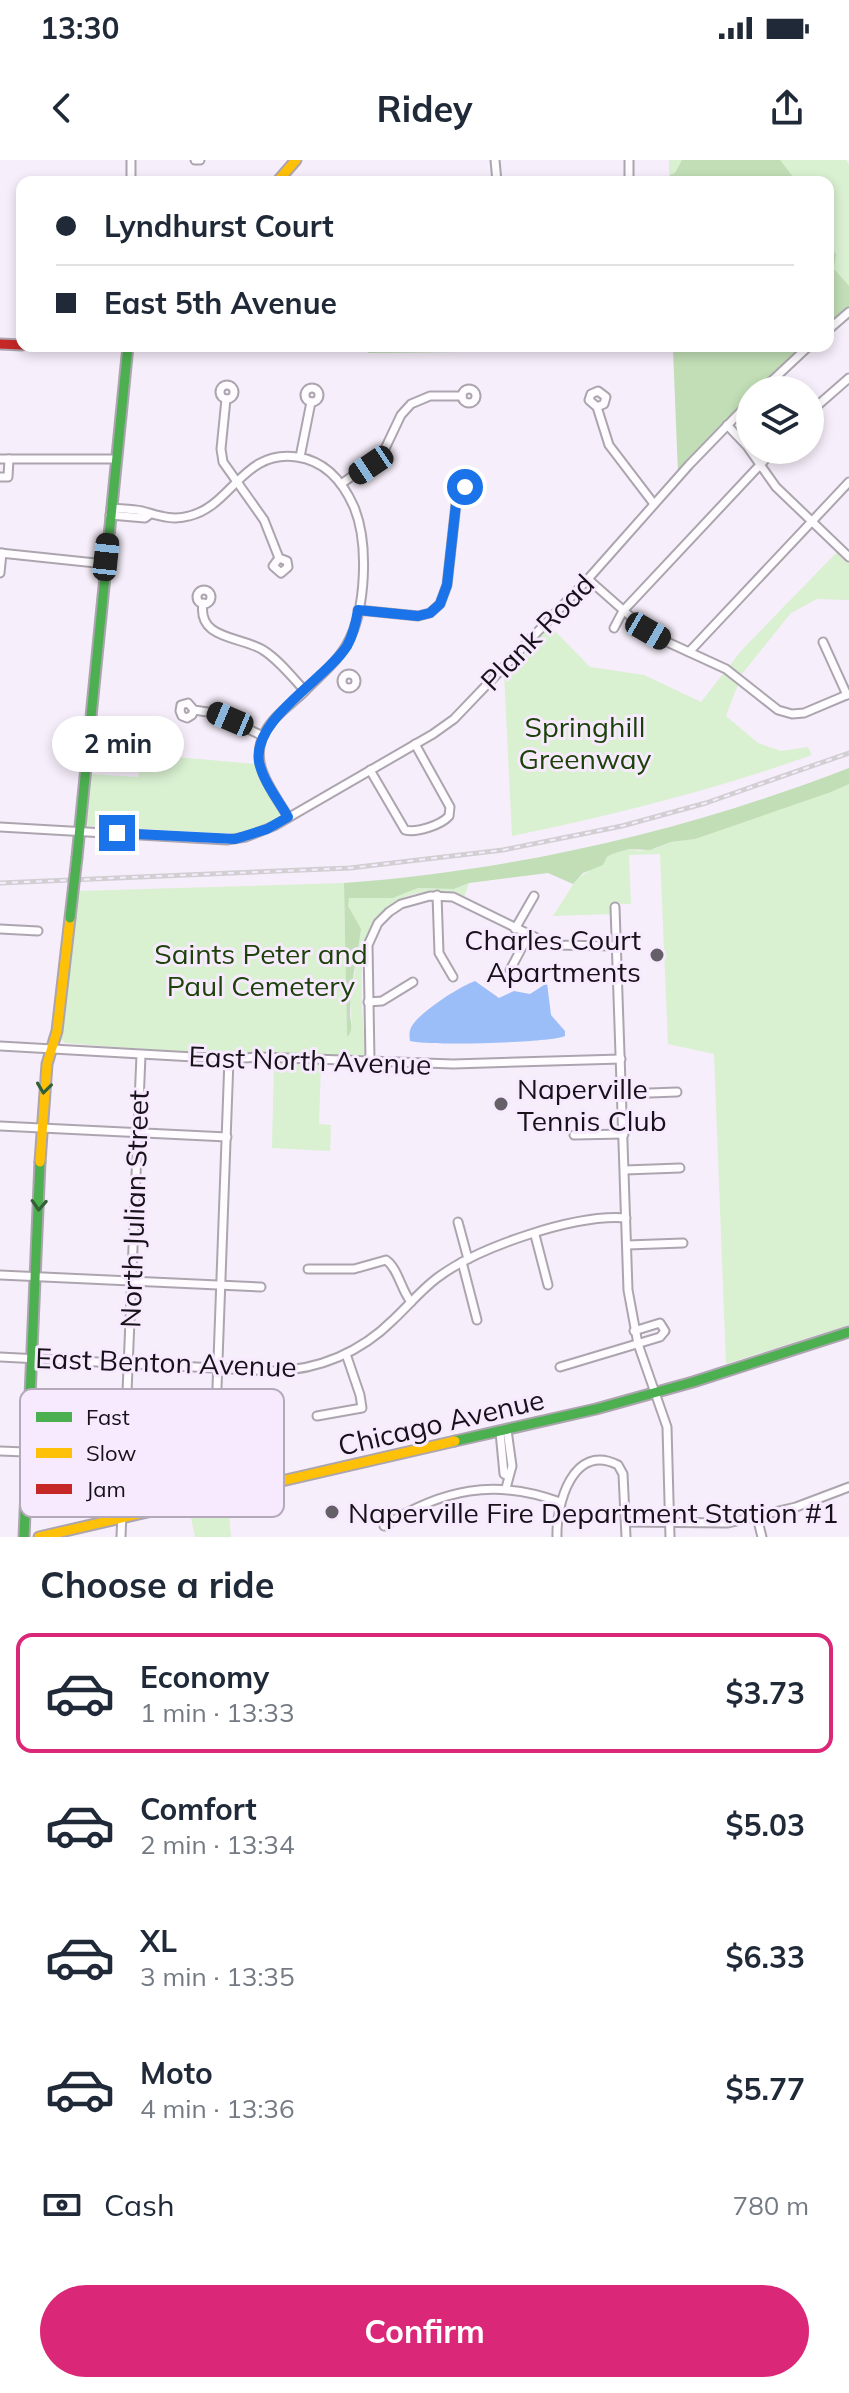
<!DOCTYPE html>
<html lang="en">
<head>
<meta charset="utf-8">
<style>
  body { margin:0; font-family:Mulish,sans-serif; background:#f6f6f7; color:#1f2937; height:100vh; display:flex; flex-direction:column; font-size:30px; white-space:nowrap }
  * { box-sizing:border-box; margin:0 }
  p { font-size:26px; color:#747a83 }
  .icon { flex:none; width:44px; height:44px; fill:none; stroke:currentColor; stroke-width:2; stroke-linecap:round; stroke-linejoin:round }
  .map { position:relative; height:1377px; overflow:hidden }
  .sheet { display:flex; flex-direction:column; background:#fff; flex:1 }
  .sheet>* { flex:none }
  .guide { position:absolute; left:16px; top:16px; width:818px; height:176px; border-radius:16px; box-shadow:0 4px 12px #0003; display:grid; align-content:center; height:176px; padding:0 40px; background:#fff }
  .fabs { position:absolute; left:736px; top:216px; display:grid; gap:16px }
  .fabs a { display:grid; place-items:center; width:88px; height:88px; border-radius:50%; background:#fff; box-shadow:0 4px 12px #0003; font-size:40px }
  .end { position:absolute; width:36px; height:36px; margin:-18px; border:10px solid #1a73e8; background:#fff; box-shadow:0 0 0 4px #fff }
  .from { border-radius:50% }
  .bubble { position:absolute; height:56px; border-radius:28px; background:#fff; box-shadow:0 4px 12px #0003; font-size:26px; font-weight:700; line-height:56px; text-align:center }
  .car { position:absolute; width:24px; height:48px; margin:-24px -12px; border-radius:10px; box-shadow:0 0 6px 2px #0007; background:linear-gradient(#222 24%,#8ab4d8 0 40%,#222 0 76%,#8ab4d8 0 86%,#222 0) }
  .guide b { display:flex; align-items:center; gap:28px; height:76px; font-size:30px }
  .guide b+b { border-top:2px solid #e0e1e3 }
  .guide i { width:20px; height:20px; background:#1f2937 }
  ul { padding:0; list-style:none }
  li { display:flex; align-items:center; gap:24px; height:120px; margin:0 16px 12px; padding:0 24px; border:4px solid transparent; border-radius:16px }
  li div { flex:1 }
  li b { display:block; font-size:30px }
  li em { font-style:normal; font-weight:700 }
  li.current { border-color:#db2777 }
  li>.icon { width:72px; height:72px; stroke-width:1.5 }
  h2 { padding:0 40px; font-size:36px; line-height:96px }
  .pay { display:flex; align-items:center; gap:20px; height:88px; padding:0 40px; font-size:30px }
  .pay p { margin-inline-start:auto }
  .button { display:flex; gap:16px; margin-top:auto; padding:16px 40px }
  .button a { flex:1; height:92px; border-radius:48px; background:#db2777; color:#fff; font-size:32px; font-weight:700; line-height:92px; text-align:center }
  .status { display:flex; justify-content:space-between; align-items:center; height:56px; padding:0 40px; background:#fff; direction:ltr }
  .status svg { height:22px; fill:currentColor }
  header { display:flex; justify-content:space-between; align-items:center; height:104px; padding:0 40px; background:#fff; font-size:36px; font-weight:700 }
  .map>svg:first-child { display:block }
  .green { fill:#d9f0d1 }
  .forest { fill:#c1deb6 }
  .water { fill:#9cbef8 }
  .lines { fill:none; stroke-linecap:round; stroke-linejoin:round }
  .street-casing { stroke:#aca5af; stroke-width:11 }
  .fast-casing { stroke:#aca5af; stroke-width:13 }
  .slow-casing { stroke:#aca5af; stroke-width:13 }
  .jam-casing { stroke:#aca5af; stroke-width:13 }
  .street { stroke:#fefcfe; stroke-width:7 }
  .fast { stroke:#4caf50; stroke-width:9 }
  .slow { stroke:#ffc107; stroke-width:9 }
  .jam { stroke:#c62828; stroke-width:9 }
  .rail-casing { stroke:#d1cfd2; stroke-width:5 }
  .rail { stroke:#f7eafe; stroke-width:2; stroke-dasharray:6; stroke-linecap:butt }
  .fast-bridge-casing { stroke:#aca5af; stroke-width:13; stroke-linecap:butt }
  .fast-bridge { stroke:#4caf50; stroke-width:9 }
  .oneway { stroke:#326035 }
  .route { stroke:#1a73e8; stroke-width:10 }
  .poi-dot { fill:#655f68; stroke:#f7eafe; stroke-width:3 }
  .labels { text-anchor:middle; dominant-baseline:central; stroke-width:6; stroke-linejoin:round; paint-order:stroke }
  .street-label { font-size:28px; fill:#17121a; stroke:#f7eafe }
  .park-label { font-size:28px; fill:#1d4209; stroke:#f7eafe }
  .poi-label { font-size:28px; fill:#17121a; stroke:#f7eafe; text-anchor:start }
  .key { fill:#f7eafe; stroke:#b4a9ba; stroke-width:2 }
  .key-label { font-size:22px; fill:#17121a }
</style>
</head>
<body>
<div class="status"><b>13:30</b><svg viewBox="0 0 49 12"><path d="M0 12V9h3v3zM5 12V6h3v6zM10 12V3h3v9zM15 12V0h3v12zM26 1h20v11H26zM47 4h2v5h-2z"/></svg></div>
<header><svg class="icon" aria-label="back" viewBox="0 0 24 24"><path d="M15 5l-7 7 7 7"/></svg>Ridey<svg class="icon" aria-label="share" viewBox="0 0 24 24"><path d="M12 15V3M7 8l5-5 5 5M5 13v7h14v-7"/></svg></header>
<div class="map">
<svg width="849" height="1377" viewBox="0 0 849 1377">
  <rect width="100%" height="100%" fill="#f6eefa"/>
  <!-- green -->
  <g class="green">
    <path d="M669,0H846L849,5V149L828,166V22H669Z"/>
    <path d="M838,391L849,402V440L817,439L791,453L742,514L726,556L758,583L781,591L808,587L812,595C714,630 614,655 512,676L504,513L550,466L590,507L644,515L701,542L741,491Z"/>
    <path d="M141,594L256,604L281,653L280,656L260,668L235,674L88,666L84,659L89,614L138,617Z"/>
    <path d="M849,624V1165L726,1204L714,894L668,884L660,694L629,695L631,744H611V754L553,756L576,720L612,694L629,689L640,691L657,688L671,682L695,679Z"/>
    <path d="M344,723L347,876L352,869L350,838L355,811L354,801L360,774L348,746V738H393L418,728L454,729L469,723L464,737C444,730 423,729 403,738C346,763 364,847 365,898C265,898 165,891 65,883L61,879L78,731Z"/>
    <path d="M274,901L321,904L319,964L331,965L330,991L272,988Z"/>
    <path d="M228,1340L231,1377H195L189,1348Z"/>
  </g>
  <!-- forest -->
  <g class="forest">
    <path d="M682,0H780L797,22H669L670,15L675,13Z"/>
    <path d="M828,86L836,94L834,109L849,126V149L828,166Z"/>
    <path d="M368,186H805L756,230H750V236L678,313L673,190L368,193Z"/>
    <path d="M849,608V624L831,632L695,679L671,682L650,690L629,689L612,694L607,697L603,705L583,713L573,724L548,713L469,723L454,729L418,728L393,738H349L348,746L361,769C357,798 350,825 350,853C350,863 355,869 347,877L344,723C518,710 686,671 849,608Z"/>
  </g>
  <!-- water -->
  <path class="water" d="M475,821L499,838L514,831L530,834L547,823L551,855L565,871V876C552,883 425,886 410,881C409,874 409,869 414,863C425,849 459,827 475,821Z"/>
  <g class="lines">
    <!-- street casing -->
    <g class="street-casing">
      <g id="street">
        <path d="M131,0V22"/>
        <path d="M195,0H200"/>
        <path d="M495,0L497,22"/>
        <path d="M629,0V22"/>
        <path d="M828,170L849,152"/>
        <circle cx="227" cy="232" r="7"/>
        <circle cx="312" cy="235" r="7"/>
        <circle cx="469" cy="236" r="7"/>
        <path d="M762,230L809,186"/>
        <path d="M226,239L221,289L223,302L264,360L279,398L287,401L288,407L281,413L273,406L279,398"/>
        <path d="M597,247L604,244L606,237L598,231L591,234L589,240L597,247L609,285L654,344"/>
        <path d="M810,252L849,218"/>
        <path d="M727,265L747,286L776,327L849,397"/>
        <path d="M300,297L311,242"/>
        <path d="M0,299H116"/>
        <path d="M0,317H8L9,299"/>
        <circle cx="458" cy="328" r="7"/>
        <path d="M341,324L382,295L401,255L411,244L430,236H462"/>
        <path d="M111,348C121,349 132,349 142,351C157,355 172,361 189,356C232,346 243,289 297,297C326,301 343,322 354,347C369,383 366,451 347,484C336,504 317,518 302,534C288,547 268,560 262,579C251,607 275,634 288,657"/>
        <path d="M110,355L145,358L149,355"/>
        <path d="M0,393L105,404"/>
        <path d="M0,413L2,393"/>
        <path d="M588,419L640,465L665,481L726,509L778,550L792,554L804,553L849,534"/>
        <circle cx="204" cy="437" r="7"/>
        <path d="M203,443C197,480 241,476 263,490C279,500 292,517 305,531"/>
        <path d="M358,450L418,456L430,453L440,444L447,425L457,335"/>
        <path d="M614,468L623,451L774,290"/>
        <path d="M823,482L847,535"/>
        <path d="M689,492L849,322"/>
        <circle cx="349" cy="521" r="7"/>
        <path d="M194,550L192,555L187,558L182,556L180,551L181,545L188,543L194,550L214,553L263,576"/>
        <path d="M370,610L405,670C417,673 441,665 449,656L450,647L415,584"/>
        <path d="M0,667L227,680L246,677L274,666L433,574L454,559L588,419L689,305L750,242"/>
        <path d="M437,735L439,793L453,817"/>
        <path d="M615,747L628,1130L638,1184L667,1267L670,1377"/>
        <path d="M0,769L38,771"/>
        <path d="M515,769L534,736"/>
        <path d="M510,810L528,776"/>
        <path d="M368,842L382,841L413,822"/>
        <path d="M0,886L229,899L258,897L453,904L621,899"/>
        <path d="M370,900L368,785L378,763L389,752L401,744L430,736L453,737L551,785L616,786"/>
        <path d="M623,934L677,932"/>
        <path d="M0,966L227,977"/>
        <path d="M574,975L624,974"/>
        <path d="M625,1010L680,1008"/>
        <path d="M458,1062L468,1099"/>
        <path d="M535,1075L548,1125"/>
        <path d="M627,1085L683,1083"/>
        <path d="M462,1102L477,1160"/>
        <path d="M308,1109H354L386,1100C398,1108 401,1130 411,1142"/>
        <path d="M0,1115L261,1127"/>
        <path d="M0,1197L273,1211C319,1210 361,1192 393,1160C408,1146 421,1130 437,1118C478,1087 575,1054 626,1058"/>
        <path d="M560,1207L660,1177L665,1171L660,1163L634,1171"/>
        <path d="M317,1256L362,1248L360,1235L346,1194"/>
        <path d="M500,1272L504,1314L508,1316"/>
        <path d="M0,1291L77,1294"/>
        <path d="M506,1328L512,1306L507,1270"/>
        <path d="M213,1337L229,899"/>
        <path d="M757,1357L762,1377"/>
        <path d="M626,1362L728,1363L796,1347L849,1327"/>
        <path d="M384,1366C442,1329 495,1318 560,1342"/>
        <path d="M121,1377L141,895"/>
        <path d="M557,1377C556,1344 573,1282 618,1305L623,1314L626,1377"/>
      </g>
    </g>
    <!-- fast casing -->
    <g class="fast-casing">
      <g id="fast">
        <path d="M77,697L128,186"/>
        <path d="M455,1281L596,1249L693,1222L849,1172"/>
        <path d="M24,1377L40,1002"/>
      </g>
    </g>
    <!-- slow casing -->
    <g class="slow-casing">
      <g id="slow">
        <path d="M277,22L296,0"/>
        <path d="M40,1002L47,904L57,871L70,758"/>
        <path d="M39,1377L455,1281"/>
      </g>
    </g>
    <!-- jam casing -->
    <g class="jam-casing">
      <path id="jam" d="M0,184L22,185"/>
    </g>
    <!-- street -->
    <use href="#street" class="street"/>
    <!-- fast -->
    <use href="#fast" class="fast"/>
    <!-- slow -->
    <use href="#slow" class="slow"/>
    <!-- jam -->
    <use href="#jam" class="jam"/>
    <!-- rail casing -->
    <g class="rail-casing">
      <path id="rail" d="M0,723L350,708L503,690L622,666L706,643L849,593"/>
    </g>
    <!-- rail -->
    <use href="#rail" class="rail"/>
    <!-- fast-bridge casing -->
    <g class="fast-bridge-casing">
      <path id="fast-bridge" d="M70,758L77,697"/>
    </g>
    <!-- fast-bridge -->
    <use href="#fast-bridge" class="fast-bridge"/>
  </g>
  <!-- one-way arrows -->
  <defs><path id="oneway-chevron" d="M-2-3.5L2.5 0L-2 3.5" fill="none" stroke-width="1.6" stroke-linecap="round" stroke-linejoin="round" transform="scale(2)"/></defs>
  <g class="oneway">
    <use href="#oneway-chevron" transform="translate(44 928) rotate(97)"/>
    <use href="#oneway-chevron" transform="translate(39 1045) rotate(93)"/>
  </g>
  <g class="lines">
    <!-- route -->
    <path class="route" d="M117,673L235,679L267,669L288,657C278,640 263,621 259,602C252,559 325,520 347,486C353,475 356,463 358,450L418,456L430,453L440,444L447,425L457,335L452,330V326L459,321L465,327"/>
  </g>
  <!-- markers -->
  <g class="poi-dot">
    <circle cx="657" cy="795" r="8"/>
    <circle cx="501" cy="944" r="8"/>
    <circle cx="332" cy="1352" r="8"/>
  </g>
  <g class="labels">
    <!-- street labels -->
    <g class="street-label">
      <text transform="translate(537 472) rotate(-46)">Plank Road</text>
      <text transform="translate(310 900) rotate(2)">East North Avenue</text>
      <text transform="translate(134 1049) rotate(-88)">North Julian Street</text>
      <text transform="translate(166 1202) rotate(2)">East Benton Avenue</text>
      <text transform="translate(441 1262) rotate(-13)">Chicago Avenue</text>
    </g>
    <!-- park labels -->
    <g class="park-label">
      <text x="585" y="566">Springhill<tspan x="585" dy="32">Greenway</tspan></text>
      <text x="261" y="793">Saints Peter and<tspan x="261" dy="32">Paul Cemetery</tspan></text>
    </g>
    <!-- poi labels -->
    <g class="poi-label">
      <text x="641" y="779" text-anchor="end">Charles Court<tspan x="641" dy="32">Apartments</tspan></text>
      <text x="517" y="928">Naperville<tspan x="517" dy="32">Tennis Club</tspan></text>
      <text x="348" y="1352">Naperville Fire Department Station #1</text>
    </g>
  </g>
  <!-- legend -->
  <rect x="20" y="1229" width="264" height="128" rx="12" class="key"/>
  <rect x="36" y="1252" width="36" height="10" fill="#4caf50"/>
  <rect x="36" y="1288" width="36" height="10" fill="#ffc107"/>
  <rect x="36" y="1324" width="36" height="10" fill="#c62828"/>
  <g class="key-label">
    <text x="86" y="1265">Fast</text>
    <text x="86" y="1301">Slow</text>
    <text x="86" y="1337">Jam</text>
  </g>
</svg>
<div class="fabs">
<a><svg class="icon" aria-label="layers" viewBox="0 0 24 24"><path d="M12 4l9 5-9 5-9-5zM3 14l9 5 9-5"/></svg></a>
</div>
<i class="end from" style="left:465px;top:327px"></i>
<i class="end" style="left:117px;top:673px"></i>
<div class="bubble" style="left:52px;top:556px;width:132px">2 min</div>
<i class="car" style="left:371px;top:305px;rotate:236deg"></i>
<i class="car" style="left:106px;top:397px;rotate:6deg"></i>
<i class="car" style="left:648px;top:471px;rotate:120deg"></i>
<i class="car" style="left:230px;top:559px;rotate:293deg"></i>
<div class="guide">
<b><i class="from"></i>Lyndhurst Court</b>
<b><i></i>East 5th Avenue</b>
</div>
</div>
<section class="sheet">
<h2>Choose a ride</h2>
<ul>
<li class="current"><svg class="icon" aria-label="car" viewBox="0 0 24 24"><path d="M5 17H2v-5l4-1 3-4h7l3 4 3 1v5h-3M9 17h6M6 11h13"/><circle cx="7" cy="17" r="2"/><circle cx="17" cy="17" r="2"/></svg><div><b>Economy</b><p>1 min · 13:33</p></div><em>$3.73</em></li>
<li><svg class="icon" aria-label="car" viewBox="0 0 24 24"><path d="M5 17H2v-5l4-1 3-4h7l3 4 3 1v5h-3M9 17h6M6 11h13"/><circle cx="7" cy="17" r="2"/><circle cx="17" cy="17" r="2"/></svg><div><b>Comfort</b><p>2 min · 13:34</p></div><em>$5.03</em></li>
<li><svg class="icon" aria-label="car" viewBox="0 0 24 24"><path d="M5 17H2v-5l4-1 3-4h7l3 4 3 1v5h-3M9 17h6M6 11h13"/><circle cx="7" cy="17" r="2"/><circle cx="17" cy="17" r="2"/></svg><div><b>XL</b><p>3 min · 13:35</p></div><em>$6.33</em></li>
<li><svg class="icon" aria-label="car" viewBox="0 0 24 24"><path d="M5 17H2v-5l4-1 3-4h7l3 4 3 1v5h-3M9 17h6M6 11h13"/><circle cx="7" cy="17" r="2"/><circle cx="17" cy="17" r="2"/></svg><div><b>Moto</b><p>4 min · 13:36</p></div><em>$5.77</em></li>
</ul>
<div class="pay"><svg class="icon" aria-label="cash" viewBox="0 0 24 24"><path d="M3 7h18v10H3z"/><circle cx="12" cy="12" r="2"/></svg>Cash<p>780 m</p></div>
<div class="button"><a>Confirm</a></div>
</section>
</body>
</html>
